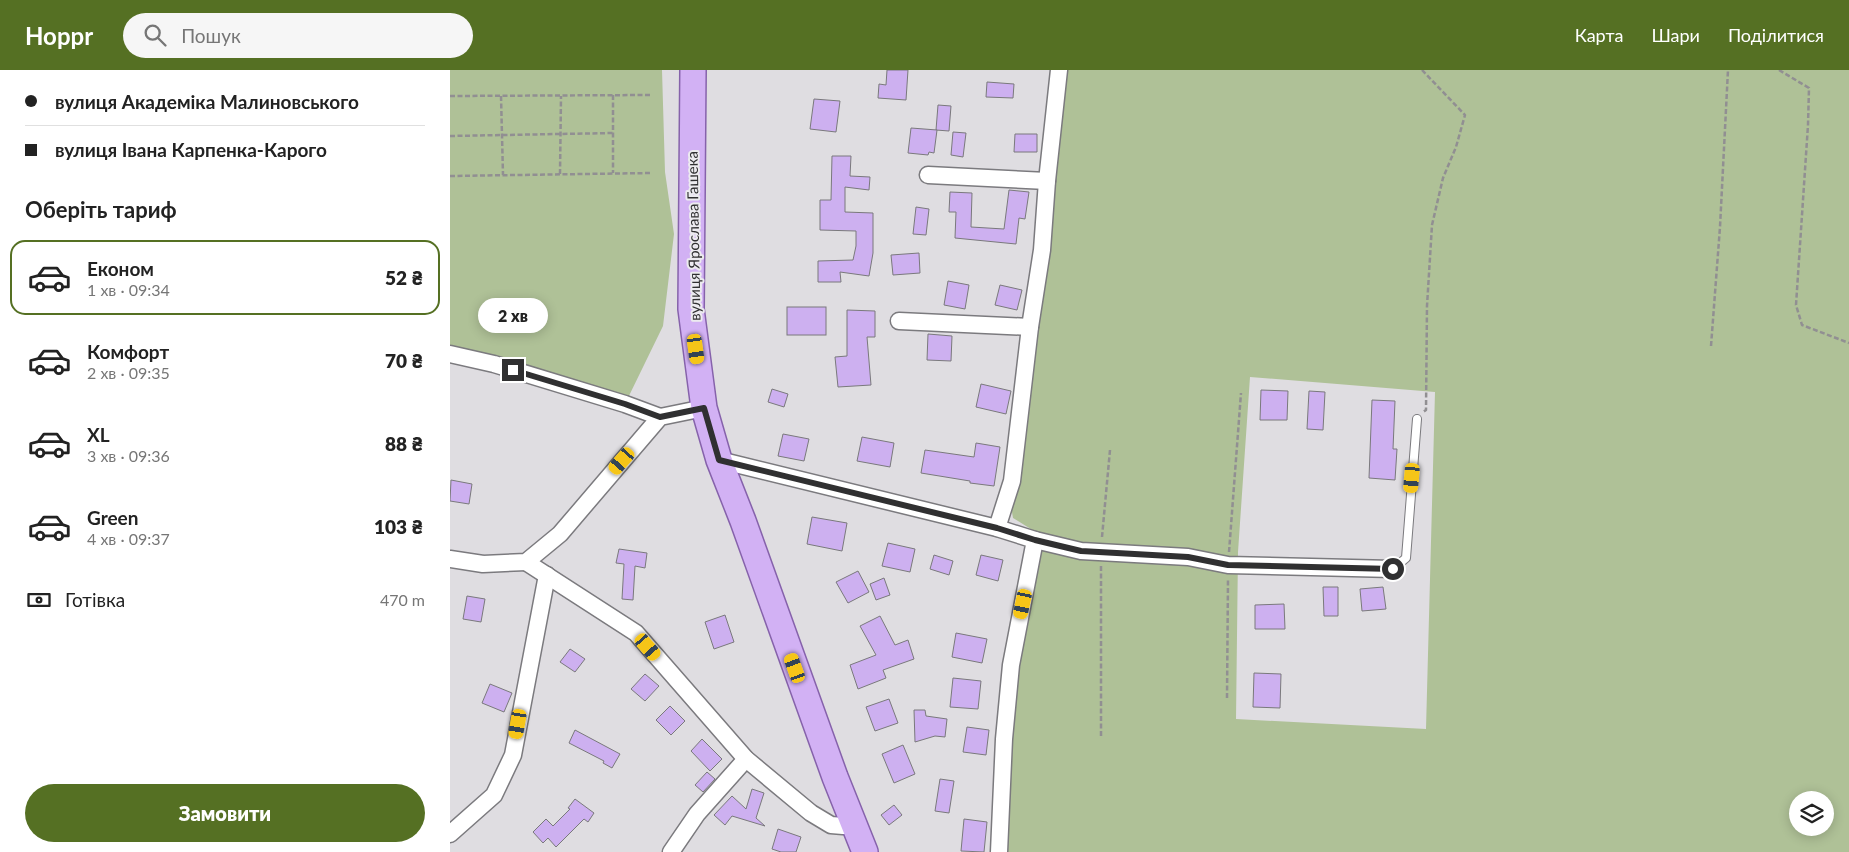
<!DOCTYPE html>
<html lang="uk">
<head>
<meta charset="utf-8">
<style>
  body { margin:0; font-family:Lato,sans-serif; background:#f6f6f6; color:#222; height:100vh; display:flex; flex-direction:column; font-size:19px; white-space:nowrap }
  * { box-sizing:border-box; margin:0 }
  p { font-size:16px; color:#767676 }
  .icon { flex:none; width:28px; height:28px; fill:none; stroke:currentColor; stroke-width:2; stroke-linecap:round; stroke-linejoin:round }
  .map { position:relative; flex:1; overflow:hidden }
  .panel { display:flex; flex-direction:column; background:#fff; width:450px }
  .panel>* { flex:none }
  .top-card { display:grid; align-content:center; height:110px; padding:0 25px; background:#fff }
  .fabs { position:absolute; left:1339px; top:721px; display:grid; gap:10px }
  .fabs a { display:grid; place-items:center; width:45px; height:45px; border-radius:50%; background:#fff; box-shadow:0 2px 12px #0003; font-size:25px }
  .end { position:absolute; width:22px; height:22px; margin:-11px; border:6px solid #303031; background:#fff; box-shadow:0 0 0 2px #fff }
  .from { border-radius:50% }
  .bubble { position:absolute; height:35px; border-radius:18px; background:#fff; box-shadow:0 2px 12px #0003; font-size:16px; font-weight:800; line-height:35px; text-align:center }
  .car { position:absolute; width:15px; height:30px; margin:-15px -8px; border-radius:6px; box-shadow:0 0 4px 1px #0007; background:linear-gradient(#f5c518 24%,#345 0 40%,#f5c518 0 76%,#345 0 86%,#f5c518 0) }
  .top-card b { display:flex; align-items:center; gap:18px; height:48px; font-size:19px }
  .top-card b+b { border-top:1px solid #e0e0e0 }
  .top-card i { width:12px; height:12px; background:#222 }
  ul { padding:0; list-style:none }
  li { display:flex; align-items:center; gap:15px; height:75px; margin:0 10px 8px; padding:0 15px; border:2px solid transparent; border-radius:15px }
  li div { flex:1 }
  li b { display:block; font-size:19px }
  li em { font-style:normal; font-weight:800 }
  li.on { border-color:#557023 }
  li>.icon { width:45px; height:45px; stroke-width:1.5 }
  h2 { padding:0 25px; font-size:22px; line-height:60px }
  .pay { display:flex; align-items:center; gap:12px; height:55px; padding:0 25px; font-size:19px }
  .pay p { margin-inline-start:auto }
  .action { display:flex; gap:10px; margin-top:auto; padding:10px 25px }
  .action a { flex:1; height:58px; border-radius:30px; background:#557023; color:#fff; font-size:20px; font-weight:800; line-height:58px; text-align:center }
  header { display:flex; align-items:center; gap:30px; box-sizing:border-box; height:70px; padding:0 25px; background:#557023; color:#fff }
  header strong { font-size:24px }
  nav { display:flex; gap:28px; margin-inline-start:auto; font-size:18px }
  .search { width:350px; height:45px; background:#f6f6f6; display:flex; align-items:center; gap:12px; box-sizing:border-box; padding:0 18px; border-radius:28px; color:#767676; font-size:19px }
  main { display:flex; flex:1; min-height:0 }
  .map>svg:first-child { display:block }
  .green { fill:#afc197; fill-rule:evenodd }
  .building { fill:#cdb0f0; stroke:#7a797c }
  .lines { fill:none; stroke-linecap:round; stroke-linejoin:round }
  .lane-casing { stroke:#7b7a7e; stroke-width:10 }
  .street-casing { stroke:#7b7a7e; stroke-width:19 }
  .primary-casing { stroke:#8662ab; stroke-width:28 }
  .path { stroke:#918f92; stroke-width:2.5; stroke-dasharray:5 2.5; stroke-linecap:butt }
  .lane { stroke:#fff; stroke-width:8 }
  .street { stroke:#fff; stroke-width:16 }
  .primary { stroke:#d2b1f4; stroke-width:25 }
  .route { stroke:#303031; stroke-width:6 }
  .labels { text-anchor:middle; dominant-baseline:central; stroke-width:4; stroke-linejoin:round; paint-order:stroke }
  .street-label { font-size:15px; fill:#303031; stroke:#ecebef }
</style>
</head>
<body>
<header>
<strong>Hoppr</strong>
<div class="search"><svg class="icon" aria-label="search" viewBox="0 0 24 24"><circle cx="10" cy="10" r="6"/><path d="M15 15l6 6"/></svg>Пошук</div>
<nav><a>Карта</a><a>Шари</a><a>Поділитися</a></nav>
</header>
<main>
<section class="panel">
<div class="top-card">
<b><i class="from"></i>вулиця Академіка Малиновського</b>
<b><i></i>вулиця Івана Карпенка-Карого</b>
</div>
<h2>Оберіть тариф</h2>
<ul>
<li class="on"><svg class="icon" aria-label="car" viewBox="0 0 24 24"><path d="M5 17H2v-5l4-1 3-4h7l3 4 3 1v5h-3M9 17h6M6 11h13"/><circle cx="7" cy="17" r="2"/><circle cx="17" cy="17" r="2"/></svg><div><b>Економ</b><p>1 хв · 09:34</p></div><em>52 ₴</em></li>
<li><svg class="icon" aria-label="car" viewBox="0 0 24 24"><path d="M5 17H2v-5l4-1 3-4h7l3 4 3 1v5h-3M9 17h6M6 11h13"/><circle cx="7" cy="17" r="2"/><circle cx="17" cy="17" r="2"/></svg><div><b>Комфорт</b><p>2 хв · 09:35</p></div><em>70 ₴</em></li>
<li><svg class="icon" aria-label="car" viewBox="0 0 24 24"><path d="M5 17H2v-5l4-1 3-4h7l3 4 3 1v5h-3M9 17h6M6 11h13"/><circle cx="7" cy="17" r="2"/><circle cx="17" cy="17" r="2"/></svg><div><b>XL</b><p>3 хв · 09:36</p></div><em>88 ₴</em></li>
<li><svg class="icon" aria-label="car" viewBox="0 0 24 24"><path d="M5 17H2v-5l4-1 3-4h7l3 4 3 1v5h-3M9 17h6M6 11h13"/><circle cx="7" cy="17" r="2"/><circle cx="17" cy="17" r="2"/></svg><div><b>Green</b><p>4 хв · 09:37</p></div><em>103 ₴</em></li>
</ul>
<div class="pay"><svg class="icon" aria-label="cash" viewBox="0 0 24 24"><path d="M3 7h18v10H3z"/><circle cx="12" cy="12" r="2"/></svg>Готівка<p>470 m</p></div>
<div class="action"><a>Замовити</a></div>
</section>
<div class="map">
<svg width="1399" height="782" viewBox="0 0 1399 782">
  <rect width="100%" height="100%" fill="#dfdde1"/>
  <!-- green -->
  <g class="green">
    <path d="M0,0H212L215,102L224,164L213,256L175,334L0,284Z"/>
    <path d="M618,0H1399V782H551L561,632L573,561L588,503L591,483L590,471L584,461L563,448L560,430ZM800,307L985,322L976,659L786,649L788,482ZM1348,730H1375V758H1348Z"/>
  </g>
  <!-- building -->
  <g class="building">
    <path d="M437,0H458L456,30L428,28L429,14L436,15Z"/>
    <path d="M537,12L564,14L563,28L536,27Z"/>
    <path d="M364,29L390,31L386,62L360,59Z"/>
    <path d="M488,35L501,36L499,61L486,60Z"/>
    <path d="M461,58L487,60L484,83L479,82L478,85L458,83Z"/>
    <path d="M503,62L516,63L513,87L501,85Z"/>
    <path d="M565,64H587V82H564Z"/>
    <path d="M382,86H401L400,106L420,107L419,120L395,117V142L423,143V183L419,206L390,202L391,212H368V191L403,190L406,176V161L370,160V130H381Z"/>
    <path d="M559,120L579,122L575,149L569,148L566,174L505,168L506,142H499L500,122L522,123L521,157L554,159Z"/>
    <path d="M466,137L479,139L476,165L463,164Z"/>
    <path d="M469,183L470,203L443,205L441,185Z"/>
    <path d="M498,211L519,215L515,239L494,235Z"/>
    <path d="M550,215L572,220L567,240L545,235Z"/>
    <rect x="337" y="237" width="39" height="28"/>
    <path d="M397,240L425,241V267H417L421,315L388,317L385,287L397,286Z"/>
    <path d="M478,264L502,266L501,291L477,290Z"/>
    <path d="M531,314L561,321L556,344L526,337Z"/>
    <path d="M322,319L338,324L334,337L318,332Z"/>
    <path d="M811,320L838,321L837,350H810Z"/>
    <path d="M859,321L875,322L873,360L857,359Z"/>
    <path d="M922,330L945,331L943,379H947L945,410L919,408Z"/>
    <path d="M333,364L359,369L354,391L328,386Z"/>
    <path d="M412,367L444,373L440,397L407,391Z"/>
    <path d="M526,373L550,377L544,416L520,413V411L471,403L475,380L524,387Z"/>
    <path d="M1,410L22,414L19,434L0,431Z"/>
    <path d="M362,447L397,453L392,481L357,474Z"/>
    <path d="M438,473L465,479L460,502L432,496Z"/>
    <path d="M169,479L197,483L195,498L185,496L183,530L172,529L174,494L166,493Z"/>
    <path d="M484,485L503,491L499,505L480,499Z"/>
    <path d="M531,485L553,490L548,511L526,505Z"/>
    <path d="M408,501L419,522L398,533L386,512Z"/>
    <path d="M434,508L440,525L426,530L420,514Z"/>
    <path d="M873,517H888V546H874Z"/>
    <path d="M933,517L936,539L912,541L910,519Z"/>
    <path d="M17,526L35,529L31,552L13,549Z"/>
    <path d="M834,534L835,559H805V535Z"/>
    <path d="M275,545L284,572L264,579L255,552Z"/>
    <path d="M430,546L445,575L458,570L464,589L433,600L436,608L408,619L400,595L426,585L410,556Z"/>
    <path d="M506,563L537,569L532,593L502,587Z"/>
    <path d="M120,579L135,589L125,602L110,592Z"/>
    <path d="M804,603L831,604L830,638L803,637Z"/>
    <path d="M195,604L209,616L195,631L181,619Z"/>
    <path d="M503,608L531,611L528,639L500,637Z"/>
    <path d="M40,614L62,623L54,642L32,633Z"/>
    <path d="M439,629L448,653L425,661L416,637Z"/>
    <path d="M220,636L235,651L221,665L206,650Z"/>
    <path d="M464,640H475L476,646L497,649L495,667L485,666L465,672Z"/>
    <path d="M517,657L539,660L536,685L513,682Z"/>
    <path d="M125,660L170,684L162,698L153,693L154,691L119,673Z"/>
    <path d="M252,669L272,689L260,701L241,681Z"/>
    <path d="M453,675L465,704L444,713L432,684Z"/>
    <path d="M257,702L265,709L253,722L245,715Z"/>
    <path d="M490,709L504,711L499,743L485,741Z"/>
    <path d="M302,719L314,723L306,748L315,756L282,746L275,755L264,745L282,726L296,739Z"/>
    <path d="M125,729L144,743L138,752L134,749L106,777L98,768L93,773L83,762L96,749L103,756L120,739L118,738Z"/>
    <path d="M444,735L452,745L439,755L431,745Z"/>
    <path d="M514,749L537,752L534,782L511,781Z"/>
    <path d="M328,759L351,767L346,782H331L322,779Z"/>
  </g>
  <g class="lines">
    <!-- lane casing -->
    <g class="lane-casing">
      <path id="lane" d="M943,499L956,488L967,349"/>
    </g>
    <!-- street casing -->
    <g class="street-casing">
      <g id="street">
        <path d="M478,105L597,111"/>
        <path d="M449,251L580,257"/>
        <path d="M0,284L44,294L175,334L210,347"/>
        <path d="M269,390L547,458L585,470L561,595L554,669L549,782"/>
        <path d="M547,458L562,411L580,257L592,180L597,111L609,0"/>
        <path d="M585,470L631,481L738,487L778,495L943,499"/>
        <path d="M0,489L33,494L76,492L110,464L210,347L254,338"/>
        <path d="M76,492L186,563L296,689L361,743L381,755L393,756L403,752"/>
        <path d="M0,764L44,725L63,685L97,505"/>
        <path d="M221,782L247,744L296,689"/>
      </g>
    </g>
    <!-- primary casing -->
    <g class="primary-casing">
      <path id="primary" d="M243,0L241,239L254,338L269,390L293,451L385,707L415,782"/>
    </g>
    <!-- path -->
    <g class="path">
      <path d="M972,0L1015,45L1006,77L993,108L982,155L977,236L976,340L973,342"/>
      <path d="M1329,0L1359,18L1358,55L1346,235L1352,255L1399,273"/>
      <path d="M163,25V103"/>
      <path d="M0,26L200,25"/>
      <path d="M51,26L53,105"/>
      <path d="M0,66L163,63"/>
      <path d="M110,104L111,26"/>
      <path d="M0,106L201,103"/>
      <path d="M1261,276L1270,157L1278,0"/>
      <path d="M652,467L660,380"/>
      <path d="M779,482L791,323"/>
      <path d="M777,628L778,509"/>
      <path d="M651,666V495"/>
    </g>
    <!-- lane -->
    <use href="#lane" class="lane"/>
    <!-- street -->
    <use href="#street" class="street"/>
    <!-- primary -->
    <use href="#primary" class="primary"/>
  </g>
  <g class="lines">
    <!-- route -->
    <path class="route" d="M63,300L175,334L210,347L254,338L269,390L547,458L585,470L631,481L738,487L778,495L943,499"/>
  </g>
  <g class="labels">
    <!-- street labels -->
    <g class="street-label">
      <text transform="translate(243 166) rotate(-91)">вулиця Ярослава Гашека</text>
    </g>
  </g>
</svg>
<div class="fabs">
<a><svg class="icon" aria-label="layers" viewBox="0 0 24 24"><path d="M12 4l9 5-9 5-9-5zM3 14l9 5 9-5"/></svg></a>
</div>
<i class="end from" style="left:943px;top:499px"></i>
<i class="end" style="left:63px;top:300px"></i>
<div class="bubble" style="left:28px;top:228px;width:70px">2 хв</div>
<i class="car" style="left:246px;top:279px;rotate:172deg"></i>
<i class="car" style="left:172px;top:391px;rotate:221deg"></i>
<i class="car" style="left:962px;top:408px;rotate:185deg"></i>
<i class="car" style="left:573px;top:534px;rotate:192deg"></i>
<i class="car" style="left:198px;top:577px;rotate:139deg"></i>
<i class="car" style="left:345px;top:598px;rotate:340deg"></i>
<i class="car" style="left:68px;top:654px;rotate:190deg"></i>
</div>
</main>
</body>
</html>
